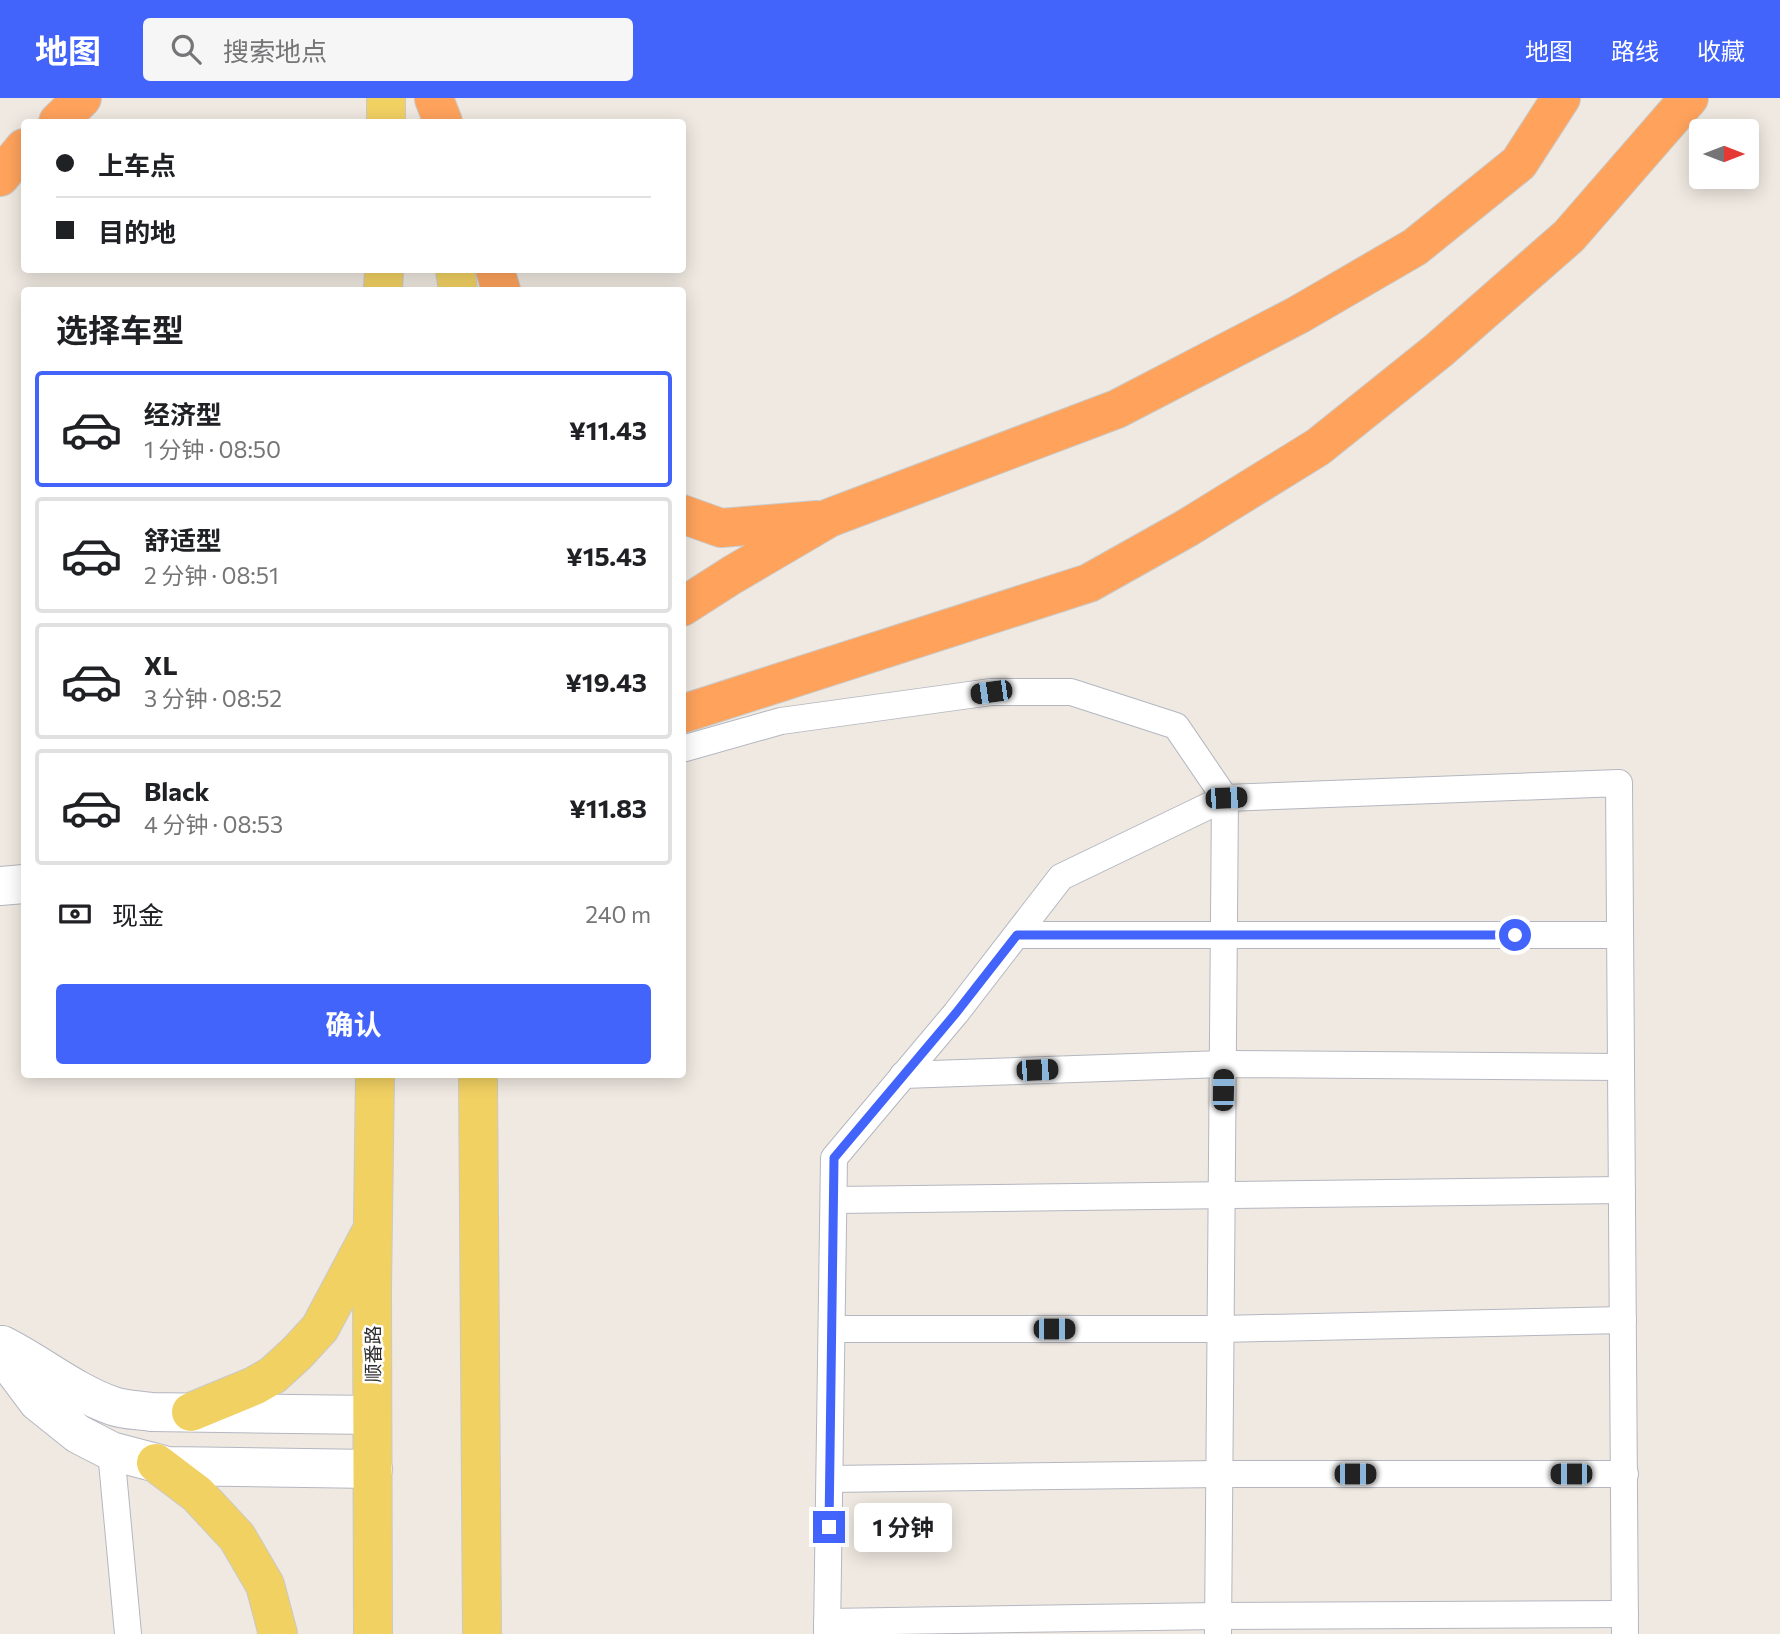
<!DOCTYPE html>
<html lang="zh">
<head>
<meta charset="utf-8">
<style>
  body { margin:0; font-family:Commissioner,"Noto Sans SC",sans-serif; background:#f6f6f6; color:#202124; height:100vh; display:flex; flex-direction:column; font-size:26px; white-space:nowrap }
  * { box-sizing:border-box; margin:0 }
  p { font-size:23px; color:#757577 }
  .icon { flex:none; width:38px; height:38px; fill:none; stroke:currentColor; stroke-width:2; stroke-linecap:round; stroke-linejoin:round }
  .map { position:relative; flex:1; overflow:hidden }
  .side { position:absolute; left:21px; top:189px; width:665px; height:791px; display:flex; flex-direction:column; background:#fff; border-radius:7px; box-shadow:0 4px 18px #0003 }
  .side>* { flex:none }
  .top-card { position:absolute; left:21px; top:21px; width:665px; height:154px; border-radius:7px; box-shadow:0 4px 18px #0003; display:grid; align-content:center; height:154px; padding:0 35px; background:#fff }
  .needle { width:46px; rotate:90deg }
  .fabs { position:absolute; left:1689px; top:21px; display:grid; gap:14px }
  .fabs a { display:grid; place-items:center; width:70px; height:70px; border-radius:7px; background:#fff; box-shadow:0 4px 18px #0003; font-size:35px }
  .end { position:absolute; width:32px; height:32px; margin:-16px; border:9px solid #4264fb; background:#fff; box-shadow:0 0 0 4px #fff }
  .from { border-radius:50% }
  .bubble { position:absolute; height:49px; border-radius:7px; background:#fff; box-shadow:0 4px 18px #0003; font-size:23px; font-weight:700; line-height:49px; text-align:center }
  .car { position:absolute; width:21px; height:42px; margin:-21px -10px; border-radius:9px; box-shadow:0 0 5px 2px #0007; background:linear-gradient(#222 24%,#8ab4d8 0 40%,#222 0 76%,#8ab4d8 0 86%,#222 0) }
  .top-card b { display:flex; align-items:center; gap:24px; height:66px; font-size:26px }
  .top-card b+b { border-top:2px solid #e0e0e0 }
  .top-card i { width:18px; height:18px; background:#202124 }
  ul { padding:0; list-style:none }
  li { display:flex; align-items:center; gap:21px; height:116px; margin:0 14px 10px; padding:0 21px; border:4px solid #e0e0e0; border-radius:7px }
  li div { flex:1 }
  li b { display:block; font-size:26px }
  li em { font-style:normal; font-weight:700 }
  li.on { border-color:#4264fb }
  li>.icon { width:63px; height:63px; stroke-width:1.5 }
  h2 { padding:0 35px; font-size:32px; line-height:84px }
  .pay { display:flex; align-items:center; gap:18px; height:77px; padding:0 35px; font-size:26px }
  .pay p { margin-inline-start:auto }
  .cta { display:flex; gap:14px; margin-top:auto; padding:14px 35px }
  .cta a { flex:1; height:80px; border-radius:7px; background:#4264fb; color:#fff; font-size:28px; font-weight:700; line-height:80px; text-align:center }
  header { display:flex; align-items:center; gap:42px; box-sizing:border-box; height:98px; padding:0 35px; background:#4264fb; color:#fff }
  header strong { font-size:33px }
  nav { display:flex; gap:38px; margin-inline-start:auto; font-size:24px }
  .search { width:490px; height:63px; background:#f6f6f6; display:flex; align-items:center; gap:18px; box-sizing:border-box; padding:0 24px; border-radius:7px; color:#757577; font-size:26px }
  .map>svg:first-child { display:block }
  .lines { fill:none; stroke-linecap:round; stroke-linejoin:round }
  .street-casing { stroke:#b4b7c1; stroke-width:28 }
  .secondary-casing { stroke:#b4b7c1; stroke-width:40 }
  .primary-casing { stroke:#c9c9c9; stroke-width:40 }
  .highway-casing { stroke:#c9c9c9; stroke-width:40 }
  .street { stroke:#fff; stroke-width:26 }
  .secondary { stroke:#fff; stroke-width:38 }
  .primary { stroke:#f2d163; stroke-width:38 }
  .highway { stroke:#ffa35c; stroke-width:38 }
  .route { stroke:#4264fb; stroke-width:9 }
  .labels { text-anchor:middle; dominant-baseline:central; stroke-width:5; stroke-linejoin:round; paint-order:stroke }
  .street-label { font-size:19px; fill:#2e2e2e; stroke:#fff }
</style>
</head>
<body>
<header>
<strong>地图</strong>
<div class="search"><svg class="icon" aria-label="search" viewBox="0 0 24 24"><circle cx="10" cy="10" r="6"/><path d="M15 15l6 6"/></svg>搜索地点</div>
<nav><a>地图</a><a>路线</a><a>收藏</a></nav>
</header>
<div class="map">
<svg width="1780" height="1536" viewBox="0 0 1780 1536">
  <rect width="100%" height="100%" fill="#efe9e1"/>
  <g class="lines">
    <!-- street casing -->
    <g class="street-casing">
      <g id="street">
        <path d="M682,651L781,623L991,594H1071L1176,628L1225,700L1218,1536"/>
        <path d="M1017,837H1620"/>
        <path d="M903,977L1223,966L1621,969"/>
        <path d="M834,1102L1622,1092"/>
        <path d="M832,1231H1221L1623,1222"/>
        <path d="M111,1353L128,1536"/>
        <path d="M830,1381L1220,1376H1625"/>
        <path d="M827,1524L1218,1518L1625,1516"/>
        <path d="M827,1536L834,1060L956,915L1061,779L1225,700L1619,685L1625,1536"/>
      </g>
    </g>
    <!-- secondary casing -->
    <g class="secondary-casing">
      <g id="secondary">
        <path d="M0,788L24,786"/>
        <path d="M2,1247C40,1266 73,1294 113,1308C124,1312 138,1312 151,1314L372,1317"/>
        <path d="M0,1253L38,1304L78,1336L111,1353L168,1368L373,1371"/>
      </g>
    </g>
    <!-- primary casing -->
    <g class="primary-casing">
      <g id="primary">
        <path d="M386,24V0"/>
        <path d="M455,172L458,192"/>
        <path d="M383,192L384,172"/>
        <path d="M478,976L482,1536"/>
        <path d="M191,1314L254,1288L273,1277L297,1255L320,1230L370,1136"/>
        <path d="M156,1365L197,1396L237,1439L265,1487L278,1536"/>
        <path d="M373,1536L372,1191L375,976"/>
      </g>
    </g>
    <!-- highway casing -->
    <g class="highway-casing">
      <g id="highway">
        <path d="M434,1L443,24"/>
        <path d="M58,24L82,0"/>
        <path d="M0,79L24,50"/>
        <path d="M495,172L501,192"/>
        <path d="M682,416L721,430L817,422"/>
        <path d="M682,509L732,477L829,420L1117,311L1298,217L1415,149L1519,65L1561,0"/>
        <path d="M682,616L1089,485L1187,430L1318,349L1439,252L1569,138L1689,0"/>
      </g>
    </g>
    <!-- street -->
    <use href="#street" class="street"/>
    <!-- secondary -->
    <use href="#secondary" class="secondary"/>
    <!-- primary -->
    <use href="#primary" class="primary"/>
    <!-- highway -->
    <use href="#highway" class="highway"/>
  </g>
  <g class="lines">
    <!-- route -->
    <path class="route" d="M829,1429L834,1060L956,915L1017,837H1515"/>
  </g>
  <g class="labels">
    <!-- street labels -->
    <g class="street-label">
      <text transform="translate(372 1256) rotate(-90)">顺番路</text>
    </g>
  </g>
</svg>
<div class="fabs">
<a><svg class="needle" viewBox="-14 -14 28 28"><path d="M0-13l5 13h-10z" fill="#e53935"/><path d="M0 13l5-13h-10z" fill="#757577"/></svg></a>
</div>
<i class="end from" style="left:1515px;top:837px"></i>
<i class="end" style="left:829px;top:1429px"></i>
<div class="bubble" style="left:854px;top:1405px;width:98px">1 分钟</div>
<i class="car" style="left:991px;top:594px;rotate:262deg"></i>
<i class="car" style="left:1226px;top:700px;rotate:88deg"></i>
<i class="car" style="left:1037px;top:972px;rotate:88deg"></i>
<i class="car" style="left:1223px;top:992px;rotate:1deg"></i>
<i class="car" style="left:1054px;top:1231px;rotate:90deg"></i>
<i class="car" style="left:1355px;top:1376px;rotate:90deg"></i>
<i class="car" style="left:1571px;top:1376px;rotate:270deg"></i>
<div class="top-card">
<b><i class="from"></i>上车点</b>
<b><i></i>目的地</b>
</div>
<section class="side">
<h2>选择车型</h2>
<ul>
<li class="on"><svg class="icon" aria-label="car" viewBox="0 0 24 24"><path d="M5 17H2v-5l4-1 3-4h7l3 4 3 1v5h-3M9 17h6M6 11h13"/><circle cx="7" cy="17" r="2"/><circle cx="17" cy="17" r="2"/></svg><div><b>经济型</b><p>1 分钟 · 08:50</p></div><em>¥11.43</em></li>
<li><svg class="icon" aria-label="car" viewBox="0 0 24 24"><path d="M5 17H2v-5l4-1 3-4h7l3 4 3 1v5h-3M9 17h6M6 11h13"/><circle cx="7" cy="17" r="2"/><circle cx="17" cy="17" r="2"/></svg><div><b>舒适型</b><p>2 分钟 · 08:51</p></div><em>¥15.43</em></li>
<li><svg class="icon" aria-label="car" viewBox="0 0 24 24"><path d="M5 17H2v-5l4-1 3-4h7l3 4 3 1v5h-3M9 17h6M6 11h13"/><circle cx="7" cy="17" r="2"/><circle cx="17" cy="17" r="2"/></svg><div><b>XL</b><p>3 分钟 · 08:52</p></div><em>¥19.43</em></li>
<li><svg class="icon" aria-label="car" viewBox="0 0 24 24"><path d="M5 17H2v-5l4-1 3-4h7l3 4 3 1v5h-3M9 17h6M6 11h13"/><circle cx="7" cy="17" r="2"/><circle cx="17" cy="17" r="2"/></svg><div><b>Black</b><p>4 分钟 · 08:53</p></div><em>¥11.83</em></li>
</ul>
<div class="pay"><svg class="icon" aria-label="cash" viewBox="0 0 24 24"><path d="M3 7h18v10H3z"/><circle cx="12" cy="12" r="2"/></svg>现金<p>240 m</p></div>
<div class="cta"><a>确认</a></div>
</section>
</div>
</body>
</html>
